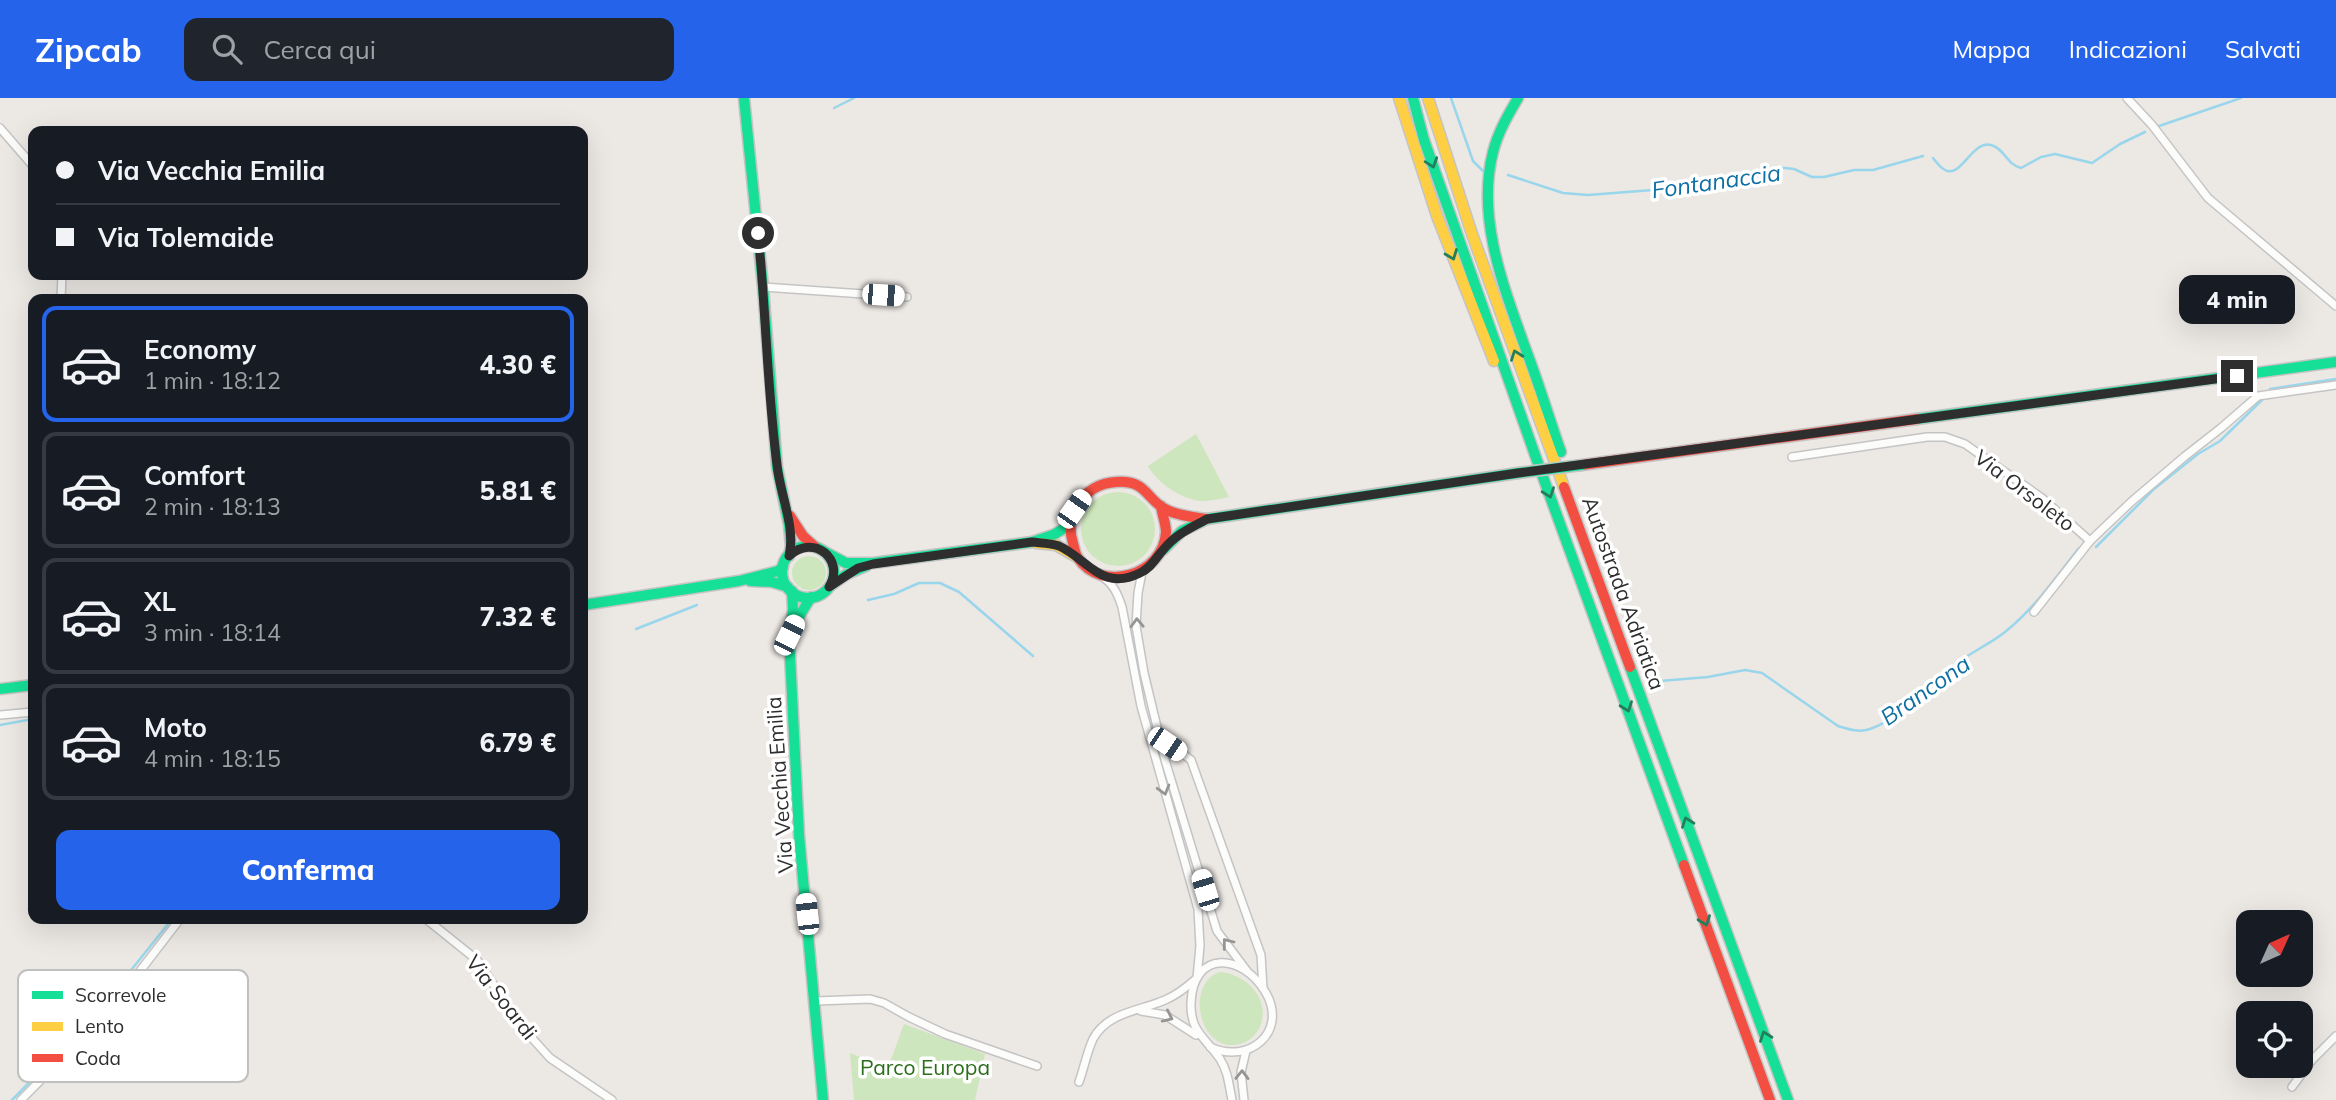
<!DOCTYPE html>
<html lang="it">
<head>
<meta charset="utf-8">
<style>
  body { margin:0; font-family:Mulish,sans-serif; background:#20242c; color:#f1f3f6; height:100vh; display:flex; flex-direction:column; font-size:26px; white-space:nowrap }
  * { box-sizing:border-box; margin:0 }
  p { font-size:23px; color:#9ea1a6 }
  .icon { flex:none; width:38px; height:38px; fill:none; stroke:currentColor; stroke-width:2; stroke-linecap:round; stroke-linejoin:round }
  .map { position:relative; flex:1; overflow:hidden }
  .sheet { position:absolute; left:28px; top:196px; width:560px; height:630px; display:flex; flex-direction:column; background:#171b24; border-radius:14px; box-shadow:0 7px 28px #0002 }
  .sheet>* { flex:none }
  .hud { position:absolute; left:28px; top:28px; width:560px; height:154px; border-radius:14px; box-shadow:0 7px 28px #0002; display:grid; align-content:center; height:154px; padding:0 28px; background:#171b24 }
  .needle { width:46px; rotate:45deg }
  .tools { position:absolute; left:2236px; top:812px; display:grid; gap:14px }
  .tools a { display:grid; place-items:center; width:77px; height:77px; border-radius:14px; background:#171b24; box-shadow:0 7px 28px #0002; font-size:35px }
  .end { position:absolute; width:32px; height:32px; margin:-16px; border:9px solid #2e2e2e; background:#fff; box-shadow:0 0 0 4px #fff }
  .from { border-radius:50% }
  .bubble { position:absolute; height:49px; border-radius:14px; background:#171b24; box-shadow:0 7px 28px #0002; font-size:23px; font-weight:800; line-height:49px; text-align:center }
  .car { position:absolute; width:21px; height:42px; margin:-21px -10px; border-radius:9px; box-shadow:0 0 5px 2px #0007; background:linear-gradient(#fff 24%,#345 0 40%,#fff 0 76%,#345 0 86%,#fff 0) }
  .hud b { display:flex; align-items:center; gap:24px; height:66px; font-size:26px }
  .hud b+b { border-top:2px solid #363941 }
  .hud i { width:18px; height:18px; background:#f1f3f6 }
  ul { padding:12px 0 0; list-style:none }
  li { display:flex; align-items:center; gap:21px; height:116px; margin:0 14px 10px; padding:0 14px; border:4px solid #363941; border-radius:14px }
  li div { flex:1 }
  li b { display:block; font-size:26px }
  li em { font-style:normal; font-weight:800 }
  li.active { border-color:#2563eb }
  li>.icon { width:63px; height:63px; stroke-width:1.5 }
  .button { display:flex; gap:14px; margin-top:auto; padding:14px 28px }
  .button a { flex:1; height:80px; border-radius:14px; background:#2563eb; color:#fff; font-size:28px; font-weight:800; line-height:80px; text-align:center }
  header { display:flex; align-items:center; gap:42px; box-sizing:border-box; height:98px; padding:0 35px; background:#2563eb; color:#fff }
  header strong { font-size:33px }
  nav { display:flex; gap:38px; margin-inline-start:auto; font-size:24px }
  .search { width:490px; height:63px; background:#20242c; display:flex; align-items:center; gap:18px; box-sizing:border-box; padding:0 24px; border-radius:14px; color:#9ea1a6; font-size:26px }
  .map>svg:first-child { display:block }
  .green { fill:#cee6be }
  .lines { fill:none; stroke-linecap:round; stroke-linejoin:round }
  .stream { stroke:#99d6ec; stroke-width:2.5 }
  .street-casing { stroke:#c5c4c5; stroke-width:10 }
  .fast-casing { stroke:#c5c4c5; stroke-width:13 }
  .slow-casing { stroke:#c5c4c5; stroke-width:13 }
  .jam-casing { stroke:#c5c4c5; stroke-width:13 }
  .street { stroke:#fcfcfb; stroke-width:7 }
  .fast { stroke:#16e098; stroke-width:10 }
  .slow { stroke:#ffcf43; stroke-width:10 }
  .jam { stroke:#f24e42; stroke-width:10 }
  .fast-bridge-casing { stroke:#c5c4c5; stroke-width:13; stroke-linecap:butt }
  .fast-bridge { stroke:#16e098; stroke-width:10 }
  .oneway { stroke:#237e5e }
  .oneway2 { stroke:#959594 }
  .route { stroke:#2e2e2e; stroke-width:9 }
  .labels { text-anchor:middle; dominant-baseline:central; stroke-width:7; stroke-linejoin:round; paint-order:stroke }
  .street-label { font-size:21px; fill:#2e2e2e; stroke:#fff }
  .park-label { font-size:21px; fill:#2c6e1b; stroke:#fff }
  .water-label { font-size:23px; font-style:italic; fill:#0d6fa3; stroke:#fff }
  .key { fill:#fff; stroke:#c0c0c0; stroke-width:2 }
  .key-label { font-size:19px; fill:#2e2e2e }
</style>
</head>
<body>
<header>
<strong>Zipcab</strong>
<div class="search"><svg class="icon" aria-label="search" viewBox="0 0 24 24"><circle cx="10" cy="10" r="6"/><path d="M15 15l6 6"/></svg>Cerca qui</div>
<nav><a>Mappa</a><a>Indicazioni</a><a>Salvati</a></nav>
</header>
<div class="map">
<svg width="2336" height="1002" viewBox="0 0 2336 1002">
  <rect width="100%" height="100%" fill="#ece8e4"/>
  <!-- green -->
  <g class="green">
    <path d="M1196,336L1229,399C1220,401 1210,403 1202,403C1182,402 1157,385 1148,368Z"/>
    <circle cx="1118" cy="431" r="37"/>
    <circle cx="809" cy="475" r="17"/>
    <path d="M1219,874C1244,875 1270,899 1261,926C1258,935 1251,942 1243,945C1201,960 1183,888 1219,874Z"/>
    <path d="M904,926L985,956L975,1002H854L850,955L888,970Z"/>
  </g>
  <g class="lines">
    <!-- stream -->
    <g class="stream">
      <path d="M1451,0L1473,63L1483,73"/>
      <path d="M834,10L854,0"/>
      <path d="M2159,28L2241,0"/>
      <path d="M1933,60C1936,64 1941,70 1945,72C1961,81 1972,42 1991,47C2004,50 2007,67 2021,70L2041,59L2055,56L2092,65L2120,46L2145,34"/>
      <path d="M1508,77L1563,95L1588,97L1666,91L1776,69L1794,71L1812,79H1824L1854,72H1873L1923,58"/>
      <path d="M2270,291L2336,281"/>
      <path d="M2096,449L2154,391L2198,356L2220,343L2262,302"/>
      <path d="M868,502L894,496L919,485H940L959,494L1033,558"/>
      <path d="M636,531L697,507"/>
      <path d="M1660,583L1708,579L1745,572L1762,575L1838,628C1848,631 1859,635 1870,631C1900,621 1930,587 1955,567C1970,554 1989,547 2005,534C2034,511 2056,479 2079,450"/>
      <path d="M0,627L33,621"/>
      <path d="M12,1002L102,911L128,876L172,821"/>
    </g>
    <!-- street casing -->
    <g class="street-casing">
      <g id="street">
        <path d="M2127,0L2152,27L2208,100L2336,208"/>
        <path d="M0,30L33,68"/>
        <path d="M763,189L907,199"/>
        <path d="M61,201L62,177"/>
        <path d="M1792,359L1927,339H1945L1965,346L2042,400L2090,443"/>
        <path d="M1142,474L1138,495L1136,528L1144,575L1165,662L1217,833L1247,873"/>
        <path d="M2034,514L2090,443L2131,404L2184,359L2221,330L2258,298L2336,287"/>
        <path d="M0,617L33,614"/>
        <path d="M1161,639L1191,662L1261,857L1263,890"/>
        <path d="M426,821L477,862L522,929L550,960L612,1002"/>
        <path d="M816,903L870,901L884,905L909,919L945,936L1037,968"/>
        <path d="M1141,913L1165,917L1196,937"/>
        <path d="M1210,949C1249,967 1288,934 1266,895C1243,855 1193,851 1191,905C1190,934 1206,940 1220,961C1228,973 1229,988 1232,1002"/>
        <path d="M1079,984C1084,970 1087,954 1093,941C1107,914 1140,913 1165,902C1177,897 1187,889 1197,880L1200,848L1198,811L1141,608L1122,509C1118,497 1114,487 1104,480"/>
        <path d="M2292,989L2312,962L2336,938"/>
        <path d="M21,1002L110,912L180,821"/>
        <path d="M1244,1002L1241,974L1246,953"/>
      </g>
    </g>
    <!-- fast casing -->
    <g class="fast-casing">
      <g id="fast">
        <path d="M744,0L763,189L777,369L789,427L791,448L789,458"/>
        <path d="M1413,0L1424,42L1535,357L1684,767"/>
        <path d="M1518,0C1508,17 1498,34 1493,54C1476,120 1504,190 1526,252C1539,286 1549,320 1561,354"/>
        <path d="M1917,321L2336,264"/>
        <circle cx="808" cy="474" r="26"/>
        <path d="M1163,452L1182,433L1207,421L1518,375"/>
        <path d="M823,453L846,465H873L1032,444L1053,437L1070,427"/>
        <path d="M750,483L772,484L788,489"/>
        <path d="M830,488L847,476L866,468"/>
        <path d="M792,493L793,512L789,537L799,737L823,1002"/>
        <path d="M583,507L739,483L778,473L783,469"/>
        <path d="M794,527L811,499"/>
        <path d="M1630,569L1788,1002"/>
        <path d="M0,591L33,587"/>
      </g>
    </g>
    <!-- slow casing -->
    <g class="slow-casing">
      <g id="slow">
        <path d="M1399,0L1437,118L1494,263"/>
        <path d="M1428,0L1472,136L1564,389"/>
        <path d="M1036,445L1056,447L1077,459"/>
      </g>
    </g>
    <!-- jam casing -->
    <g class="jam-casing">
      <g id="jam">
        <path d="M1582,367L1917,321"/>
        <path d="M1564,389L1630,569"/>
        <path d="M1161,408C1162,416 1166,426 1166,434C1164,477 1102,496 1078,460C1075,456 1074,449 1073,445C1069,433 1070,419 1076,408C1085,394 1099,385 1116,384C1147,382 1145,400 1165,411C1178,418 1193,419 1207,421"/>
        <path d="M790,418L803,438L815,449"/>
        <path d="M1684,767L1770,1002"/>
      </g>
    </g>
    <!-- street -->
    <use href="#street" class="street"/>
    <!-- fast -->
    <use href="#fast" class="fast"/>
    <!-- slow -->
    <use href="#slow" class="slow"/>
    <!-- jam -->
    <use href="#jam" class="jam"/>
    <!-- fast-bridge casing -->
    <g class="fast-bridge-casing">
      <path id="fast-bridge" d="M1518,375L1582,367"/>
    </g>
    <!-- fast-bridge -->
    <use href="#fast-bridge" class="fast-bridge"/>
  </g>
  <!-- one-way arrows -->
  <defs><path id="oneway-chevron" d="M-2-3.5L2.5 0L-2 3.5" fill="none" stroke-width="1.6" stroke-linecap="round" stroke-linejoin="round" transform="scale(1.75)"/></defs>
  <g class="oneway">
    <use href="#oneway-chevron" transform="translate(1432 65) rotate(71)"/>
    <use href="#oneway-chevron" transform="translate(1452 157) rotate(69)"/>
    <use href="#oneway-chevron" transform="translate(1516 257) rotate(-110)"/>
    <use href="#oneway-chevron" transform="translate(1549 395) rotate(70)"/>
    <use href="#oneway-chevron" transform="translate(1627 609) rotate(70)"/>
    <use href="#oneway-chevron" transform="translate(1687 724) rotate(-110)"/>
    <use href="#oneway-chevron" transform="translate(1705 823) rotate(70)"/>
    <use href="#oneway-chevron" transform="translate(1765 938) rotate(-110)"/>
  </g>
  <g class="oneway2">
    <use href="#oneway-chevron" transform="translate(1137 525) rotate(-92)"/>
    <use href="#oneway-chevron" transform="translate(1164 692) rotate(74)"/>
    <use href="#oneway-chevron" transform="translate(1227 845) rotate(-128)"/>
    <use href="#oneway-chevron" transform="translate(1168 919) rotate(25)"/>
    <use href="#oneway-chevron" transform="translate(1242 977) rotate(-89)"/>
  </g>
  <g class="lines">
    <!-- route -->
    <path class="route" d="M758,135C766,212 767,290 777,367C780,397 796,429 789,458C813,435 846,461 829,489L858,470L873,466L1032,444C1040,445 1051,445 1059,448C1088,461 1101,494 1140,475C1151,470 1155,461 1163,452C1175,437 1190,430 1207,421L1518,375L2237,278"/>
  </g>
  <g class="labels">
    <!-- street labels -->
    <g class="street-label">
      <text transform="translate(2025 392) rotate(37)">Via Orsoleto</text>
      <text transform="translate(1624 495) rotate(70)">Autostrada Adriatica</text>
      <text transform="translate(779 687) rotate(-94)">Via Vecchia Emilia</text>
      <text transform="translate(502 899) rotate(52)">Via Soardi</text>
    </g>
    <!-- park labels -->
    <g class="park-label">
      <text x="925" y="969">Parco Europa</text>
    </g>
    <!-- water labels -->
    <g class="water-label">
      <text transform="translate(1716 83) rotate(-8)">Fontanaccia</text>
      <text transform="translate(1925 592) rotate(-35)">Brancona</text>
    </g>
  </g>
  <!-- legend -->
  <rect x="18" y="872" width="230" height="112" rx="10" class="key"/>
  <rect x="32" y="893" width="31" height="8" fill="#16e098"/>
  <rect x="32" y="924" width="31" height="9" fill="#ffcf43"/>
  <rect x="32" y="956" width="31" height="8" fill="#f24e42"/>
  <g class="key-label">
    <text x="75" y="904">Scorrevole</text>
    <text x="75" y="935">Lento</text>
    <text x="75" y="967">Coda</text>
  </g>
</svg>
<div class="tools">
<a><svg class="needle" viewBox="-14 -14 28 28"><path d="M0-13l5 13h-10z" fill="#e53935"/><path d="M0 13l5-13h-10z" fill="#9ea1a6"/></svg></a>
<a><svg class="icon" aria-label="locate" viewBox="0 0 24 24"><circle cx="12" cy="12" r="6"/><path d="M12 2v4M12 18v4M2 12h4M18 12h4"/></svg></a>
</div>
<i class="end from" style="left:758px;top:135px"></i>
<i class="end" style="left:2237px;top:278px"></i>
<div class="bubble" style="left:2179px;top:177px;width:116px">4 min</div>
<i class="car" style="left:883px;top:197px;rotate:94deg"></i>
<i class="car" style="left:1074px;top:411px;rotate:35deg"></i>
<i class="car" style="left:789px;top:537px;rotate:26deg"></i>
<i class="car" style="left:1167px;top:646px;rotate:124deg"></i>
<i class="car" style="left:1205px;top:792px;rotate:343deg"></i>
<i class="car" style="left:807px;top:816px;rotate:354deg"></i>
<div class="hud">
<b><i class="from"></i>Via Vecchia Emilia</b>
<b><i></i>Via Tolemaide</b>
</div>
<section class="sheet">
<ul>
<li class="active"><svg class="icon" aria-label="car" viewBox="0 0 24 24"><path d="M5 17H2v-5l4-1 3-4h7l3 4 3 1v5h-3M9 17h6M6 11h13"/><circle cx="7" cy="17" r="2"/><circle cx="17" cy="17" r="2"/></svg><div><b>Economy</b><p>1 min · 18:12</p></div><em>4.30 €</em></li>
<li><svg class="icon" aria-label="car" viewBox="0 0 24 24"><path d="M5 17H2v-5l4-1 3-4h7l3 4 3 1v5h-3M9 17h6M6 11h13"/><circle cx="7" cy="17" r="2"/><circle cx="17" cy="17" r="2"/></svg><div><b>Comfort</b><p>2 min · 18:13</p></div><em>5.81 €</em></li>
<li><svg class="icon" aria-label="car" viewBox="0 0 24 24"><path d="M5 17H2v-5l4-1 3-4h7l3 4 3 1v5h-3M9 17h6M6 11h13"/><circle cx="7" cy="17" r="2"/><circle cx="17" cy="17" r="2"/></svg><div><b>XL</b><p>3 min · 18:14</p></div><em>7.32 €</em></li>
<li><svg class="icon" aria-label="car" viewBox="0 0 24 24"><path d="M5 17H2v-5l4-1 3-4h7l3 4 3 1v5h-3M9 17h6M6 11h13"/><circle cx="7" cy="17" r="2"/><circle cx="17" cy="17" r="2"/></svg><div><b>Moto</b><p>4 min · 18:15</p></div><em>6.79 €</em></li>
</ul>
<div class="button"><a>Conferma</a></div>
</section>
</div>
</body>
</html>
